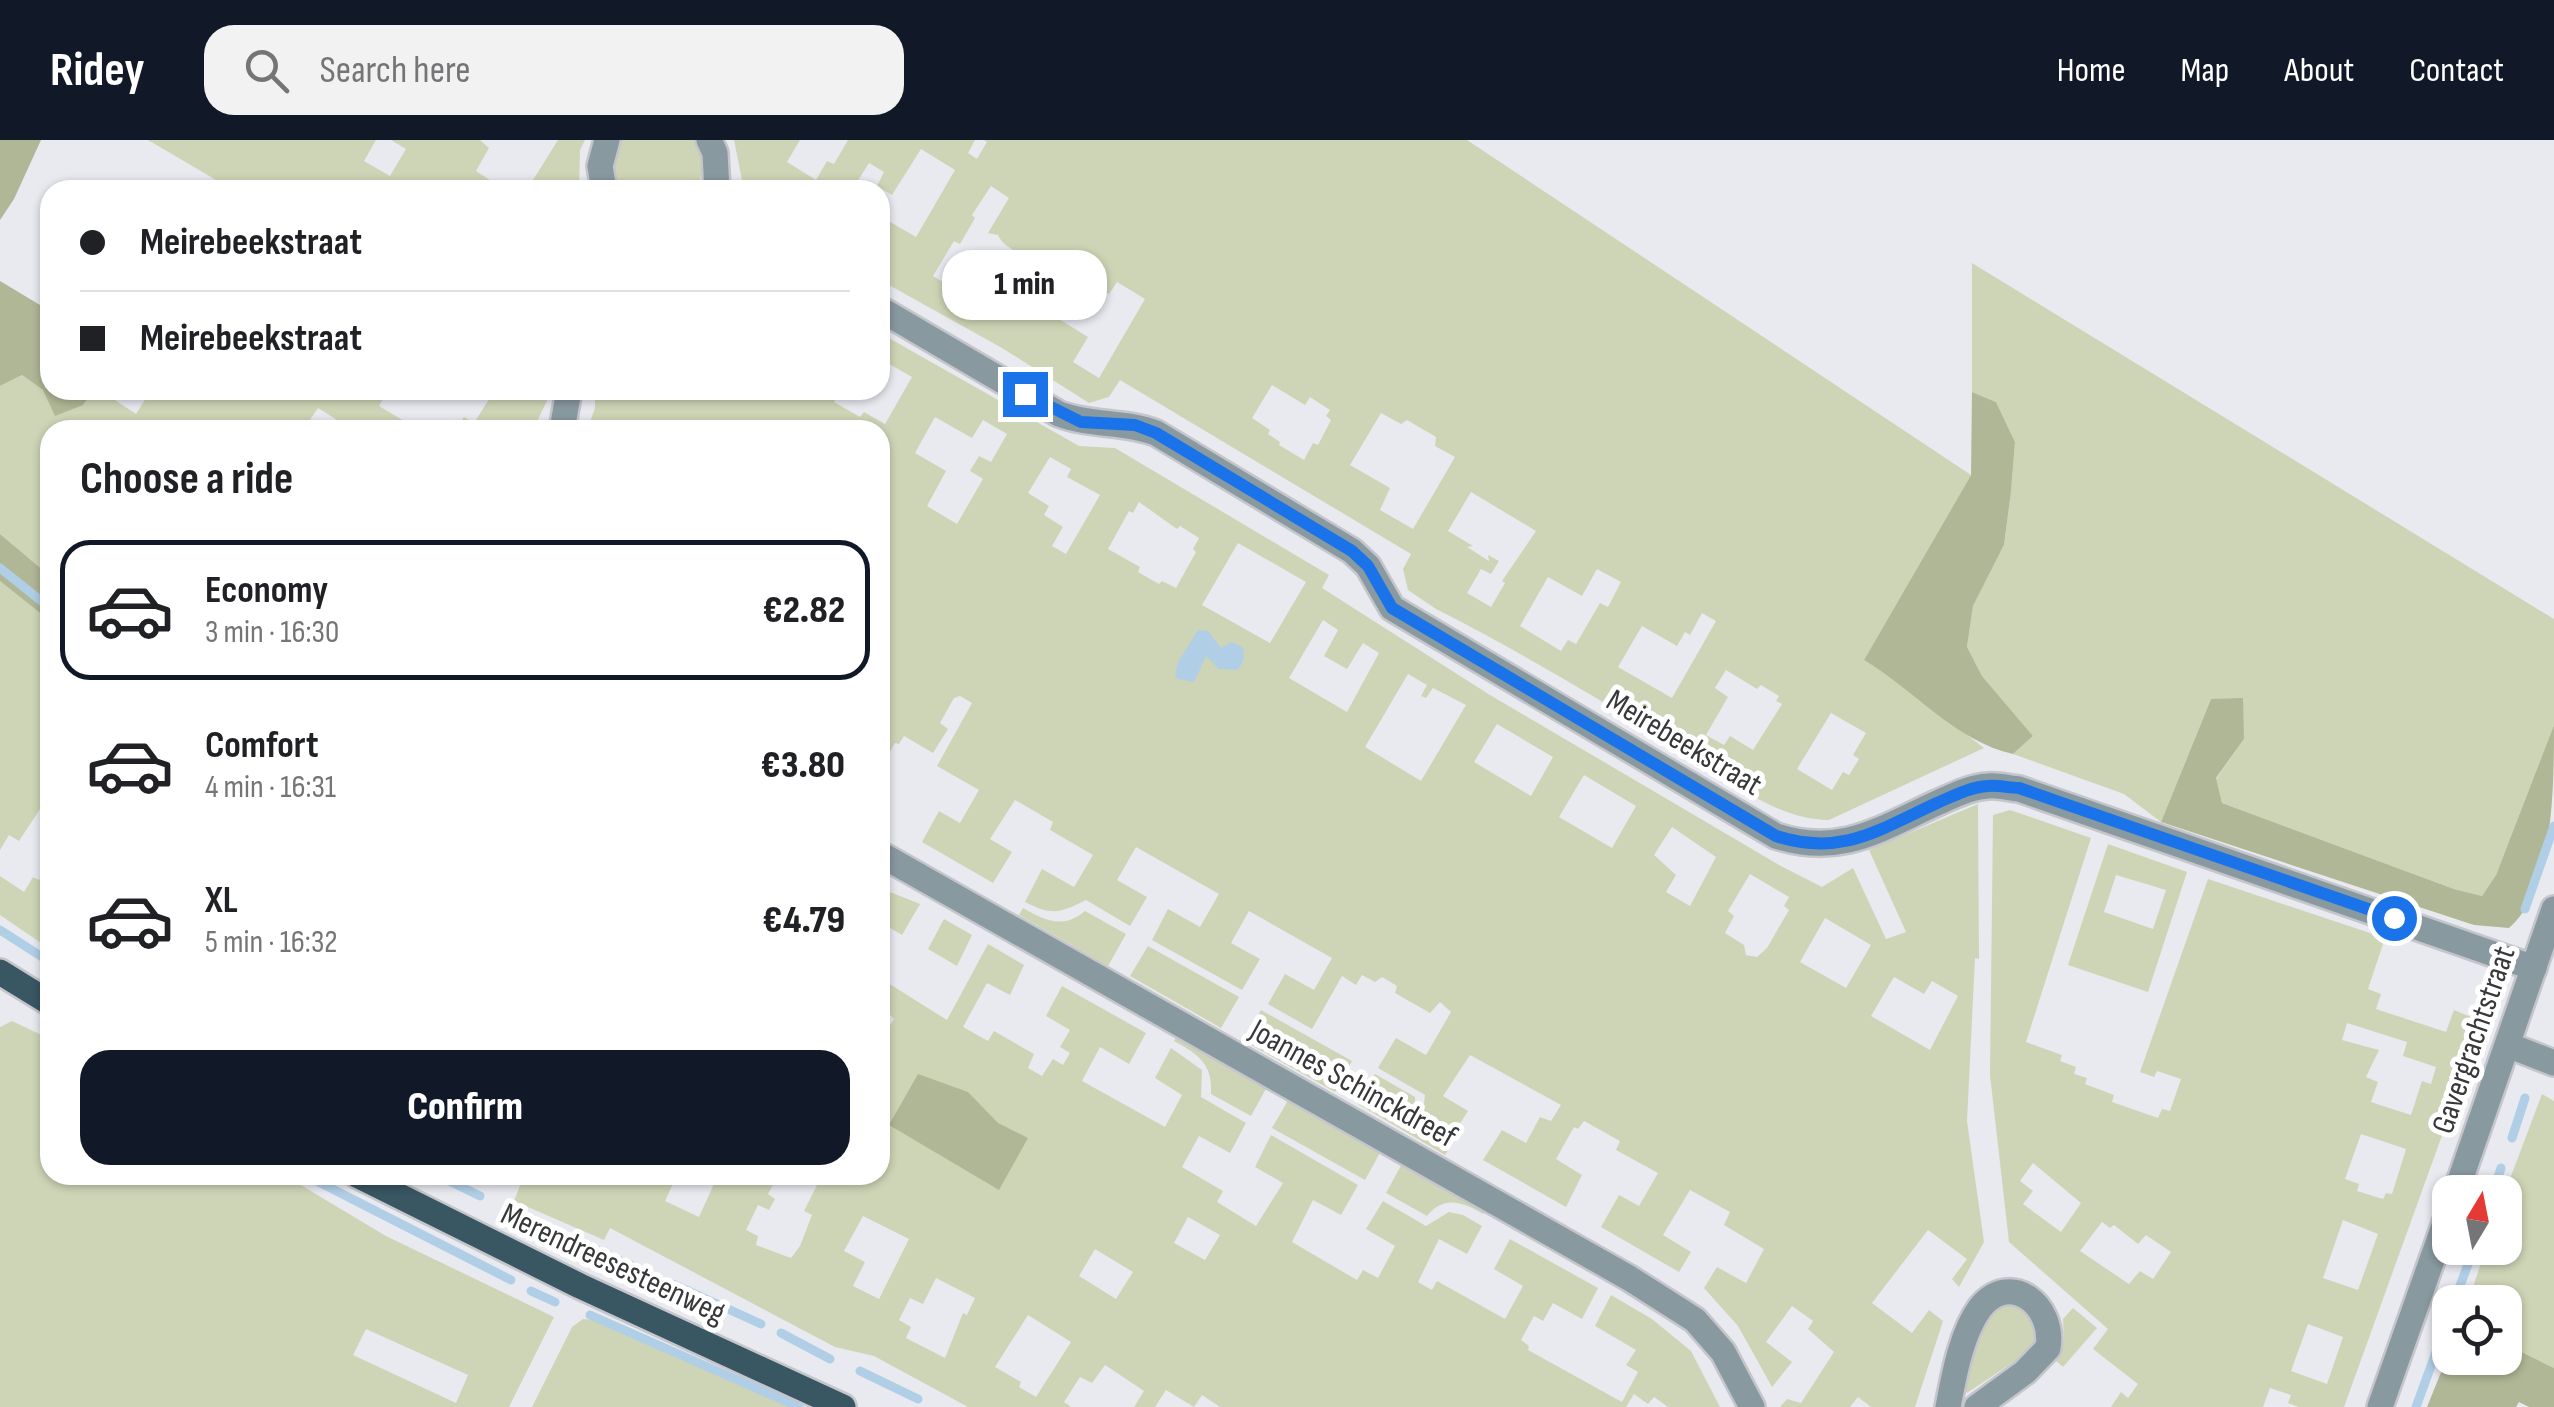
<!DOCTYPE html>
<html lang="en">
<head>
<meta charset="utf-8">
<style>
  body { margin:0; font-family:"Sofia Sans Condensed",sans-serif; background:#f2f2f2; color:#202124; height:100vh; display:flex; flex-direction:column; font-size:38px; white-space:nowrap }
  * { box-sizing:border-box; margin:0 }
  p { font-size:32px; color:#757577 }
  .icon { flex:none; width:55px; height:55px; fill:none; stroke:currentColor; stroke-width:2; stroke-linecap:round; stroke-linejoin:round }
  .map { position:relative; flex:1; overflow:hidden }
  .sheet { position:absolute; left:40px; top:280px; width:850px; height:765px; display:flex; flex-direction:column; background:#fff; border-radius:30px; box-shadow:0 2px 8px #0004 }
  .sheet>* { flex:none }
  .banner { position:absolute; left:40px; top:40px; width:850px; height:220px; border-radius:30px; box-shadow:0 2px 8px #0004; display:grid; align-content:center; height:220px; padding:0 40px; background:#fff }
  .needle { width:65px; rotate:10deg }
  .fabs { position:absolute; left:2432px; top:1035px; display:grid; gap:20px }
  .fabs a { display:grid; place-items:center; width:90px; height:90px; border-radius:20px; background:#fff; box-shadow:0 2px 8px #0004; font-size:50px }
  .end { position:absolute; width:45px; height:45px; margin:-22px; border:12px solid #1a73e8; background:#fff; box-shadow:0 0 0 5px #fff }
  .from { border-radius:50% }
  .bubble { position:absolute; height:70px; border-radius:30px; background:#fff; box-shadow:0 2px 8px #0004; font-size:32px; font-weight:800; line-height:70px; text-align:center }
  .banner b { display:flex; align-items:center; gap:35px; height:95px; font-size:38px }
  .banner b+b { border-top:2px solid #e0e0e0 }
  .banner i { width:25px; height:25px; background:#202124 }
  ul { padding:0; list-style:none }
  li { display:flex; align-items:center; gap:30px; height:140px; margin:0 20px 15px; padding:0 20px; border:5px solid transparent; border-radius:30px }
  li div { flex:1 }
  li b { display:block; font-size:38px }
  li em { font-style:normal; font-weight:800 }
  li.active { border-color:#111827 }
  li>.icon { width:90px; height:90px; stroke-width:1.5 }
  h2 { padding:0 40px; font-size:45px; line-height:120px }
  .button { display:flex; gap:20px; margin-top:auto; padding:20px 40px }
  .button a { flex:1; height:115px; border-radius:30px; background:#111827; color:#fff; font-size:40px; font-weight:800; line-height:115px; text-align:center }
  header { display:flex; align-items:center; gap:60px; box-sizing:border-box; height:140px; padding:0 50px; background:#111827; color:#fff }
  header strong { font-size:48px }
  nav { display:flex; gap:55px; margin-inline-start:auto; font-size:35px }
  .search { width:700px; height:90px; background:#f2f2f2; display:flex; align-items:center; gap:25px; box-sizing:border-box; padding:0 35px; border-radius:30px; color:#757577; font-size:38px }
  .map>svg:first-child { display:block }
  .green { fill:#ced5b6; fill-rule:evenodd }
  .forest { fill:#b0b796 }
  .water { fill:#b0cfe7 }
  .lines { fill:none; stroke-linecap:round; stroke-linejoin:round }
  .stream { stroke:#b0cfe7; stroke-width:9 }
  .minor-casing { stroke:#c5c6cc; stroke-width:30 }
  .major-casing { stroke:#c5c6cc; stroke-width:30 }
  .minor { stroke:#8999a0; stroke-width:25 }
  .major { stroke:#395663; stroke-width:25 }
  .route { stroke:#1a73e8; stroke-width:12 }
  .labels { text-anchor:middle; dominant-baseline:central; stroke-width:10; stroke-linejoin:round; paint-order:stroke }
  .street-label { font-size:32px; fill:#37383a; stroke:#fff }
</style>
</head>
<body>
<header>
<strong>Ridey</strong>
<div class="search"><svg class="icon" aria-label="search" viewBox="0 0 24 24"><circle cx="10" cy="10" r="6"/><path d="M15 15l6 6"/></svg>Search here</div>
<nav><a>Home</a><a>Map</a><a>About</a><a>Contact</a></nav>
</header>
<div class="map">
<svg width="2554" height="1267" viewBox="0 0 2554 1267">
  <rect width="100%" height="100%" fill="#e8eaf0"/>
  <!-- green -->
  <g class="green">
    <path d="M148,0H376L364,21L390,36L406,9L391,0H480L489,8L476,31L505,50H233Z"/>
    <path d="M558,0H585L580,10L579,50H536L540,44L533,40Z"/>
    <path d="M621,0H696L704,21L698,50H617L611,27Z"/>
    <path d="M734,0H800L787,22L816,40L827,21L834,24L848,0H975L968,13L977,19L987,2L984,0H1467L1971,335L1864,520L1894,538L1984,608L1829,680C1771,680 1720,632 1672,603C1594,557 1516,509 1436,469L1408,450L1403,429L1411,414L1120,240L1109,257L1089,263L1002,208L880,140V76L916,97L955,30L921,9L892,55L877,46L884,32L869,23L852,50H744ZM991,46L1009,58L988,93L998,95C1003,108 1022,112 1030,125L1025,133H1016L1004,154L971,129L958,151L933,136L954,101L960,104L975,78L972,75ZM1069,131L1109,154L1117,142L1145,159L1099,238L1073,222L1088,197L1046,171ZM1272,245L1305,265L1310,257L1330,270L1326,276L1331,280L1318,305L1313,303L1304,320L1279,305L1280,302L1268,294L1270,290L1252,278ZM1381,273L1401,284L1407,280L1436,297L1435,306L1455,317L1413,389L1380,370L1390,348L1350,325ZM1471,352L1536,391L1502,441L1505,443L1491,467L1467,453L1481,429L1491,434L1499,421L1488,415L1489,421L1467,407L1473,406L1448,391ZM1597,429L1621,442L1608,467L1600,463L1576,504L1568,500L1561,511L1520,486L1548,437L1582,456ZM1702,473L1716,481L1672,558L1618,527L1642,486L1677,506L1685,492L1690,495ZM1726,530L1757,549L1761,545L1779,556L1776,561L1782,564L1753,610L1730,596L1724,605L1706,595L1728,557L1715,548ZM1831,573L1866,593L1853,615L1859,619L1849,635L1843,632L1832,650L1797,629Z"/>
    <path d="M1972,123L2554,479V585L2496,735L2482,756L2454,749L2222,663L2216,639L2244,599L2211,559L2161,682L2124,654L2013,614L2033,596L1982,536L1967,507L1973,466L2004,405L2011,352L2015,302L1996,262L1972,252Z"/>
    <path d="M880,193L1079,306L1115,308L1329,435L1322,448L1490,555L1781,726L1822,747L1853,728L1886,799L1906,792L1869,710L1978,664L1979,819L1975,818L1967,981L1984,1102L1959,1147L1952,1139L1967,1119L1928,1090L1872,1163L1912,1193L1929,1170L1943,1181L1915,1267H1871L1858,1257L1850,1267H1780L1787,1259L1801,1263L1834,1212L1808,1189L1813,1181L1792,1166L1766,1202L1792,1222L1772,1247L1738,1186L1704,1148L1717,1127L1746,1143L1764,1109L1724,1085L1730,1072L1690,1050L1663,1095L1691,1112L1679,1132L1601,1087L1619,1055L1639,1066L1658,1033L1616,1010L1620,1001L1584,981L1578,989L1574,987L1556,1019L1582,1035L1566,1067L1483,1020L1502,990L1526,1003L1540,977L1551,981L1561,965L1470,915L1443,956L1468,971L1450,999L1437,991L1423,973L1425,955L1378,928L1396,898L1426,915L1451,872L1440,862L1430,873L1395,853L1397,846L1382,837L1375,842L1362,835L1356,845L1342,836L1312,889L1268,864L1285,834L1314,850L1332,818L1249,771L1231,803L1260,819L1242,850L1152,800L1168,769L1200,787L1219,754L1136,707L1117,740L1147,757L1130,786L1086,760C1060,773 1052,776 1025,762L1042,729L1074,747L1093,715L1050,690L1053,682L1015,660L990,699L1012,712L993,743L922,702L939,671L960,683L979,650L937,626L972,563L960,556L954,558L940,583L948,589L933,613L904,596L899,604L895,603L880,629V565L888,550L880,546V290H587L595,268V250H833L838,253L834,262L860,277L864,272L885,284L912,237L889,224L880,234ZM935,277L972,298L983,280L1007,294L991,322L979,316L970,331L983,339L957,384L927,366L946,331L915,313ZM1050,317L1071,329L1067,337L1100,355L1066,414L1052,406L1063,387L1044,375L1049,366L1028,353ZM1139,362L1177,389L1180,386L1199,398L1193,409L1196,412L1176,448L1162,441L1159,444L1138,432L1140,427L1108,409L1129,371L1133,373ZM1238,403L1306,442L1270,503L1202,465ZM1323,480L1338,490L1324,516L1347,529L1363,503L1379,513L1347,572L1289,538ZM1408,534L1427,545L1421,556L1426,558L1433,548L1466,565L1421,641L1365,607ZM1497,584L1553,617L1531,656L1474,622ZM1584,635L1636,666L1612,708L1559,677ZM1672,687L1716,717L1690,766L1666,752L1676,735L1654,715ZM1750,734L1789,757L1784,766L1789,770L1767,808L1757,817L1746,815L1744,805L1725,793L1734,776L1728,771ZM1825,778L1871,805L1846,848L1800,822ZM1894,837L1924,854L1932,841L1958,856L1930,910L1871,876Z"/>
    <path d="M22,235L43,250L83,265L94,250H100L136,274L151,250H388L379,266L419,290H353L318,268L303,290H50V436L0,394V246Z"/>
    <path d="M482,250H552L533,290H460L457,288L464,277L474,283L491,256Z"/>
    <path d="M0,441L50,481V662L46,660L19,701L9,695L0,710Z"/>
    <path d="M2010,670L2091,698L2026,902L2062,915L2060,921L2076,927L2074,934L2087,938L2085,944L2114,955L2112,962L2158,978L2162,969L2170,971L2181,939L2157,931L2154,937L2140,932L2208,739L2385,798L2368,849L2381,854L2376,869L2446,892L2454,870L2483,882L2344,1267H2299L2288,1263L2291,1255L2270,1248L2263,1267H2111L2121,1252L2128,1258L2138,1244L2093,1209L2108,1189L2009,1102L1990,935L1993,675ZM2347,883L2407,902L2403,916L2436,927L2431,944L2422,941L2411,975L2371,962L2378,942L2366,937L2379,910L2342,900ZM2361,994L2406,1009L2392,1054L2386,1053L2383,1059L2357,1051L2359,1044L2345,1039ZM2033,1023L2081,1063L2061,1092L2023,1064L2033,1051L2020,1041ZM2343,1080L2378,1094L2358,1150L2323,1138ZM2102,1082L2110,1088L2114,1085L2138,1104L2146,1095L2171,1112L2153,1139L2140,1131L2129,1144L2080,1111ZM2308,1184L2343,1197L2327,1244L2291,1231Z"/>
    <path d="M2108,704L2187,732L2148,852L2068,825ZM2116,735L2166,750L2153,789L2104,772Z"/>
    <path d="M50,723V809L0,775V736L24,752L33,737L39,740Z"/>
    <path d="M880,748L920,764L902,795L880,782Z"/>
    <path d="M1023,768C1045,781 1064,789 1085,771L1126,794L1108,826L1019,775Z"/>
    <path d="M944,779L972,795L957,826L928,809Z"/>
    <path d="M988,804L1024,825L1010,855L987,843L963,887L988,901L994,891L1034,914L1028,928L1042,936L1053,919L1063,925L1070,913L1060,907L1070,890L1046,876L1062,846L1146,893L1129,924L1100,907L1082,941L1165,987L1182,955L1155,938L1171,908L1202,930L1201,957L1246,983L1230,1013L1199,996L1182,1027L1223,1051L1217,1062L1256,1086L1283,1043L1255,1027L1271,995L1358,1045L1341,1075L1313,1060L1292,1102L1357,1140L1363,1130L1378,1138L1395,1106L1366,1089L1383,1061L1426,1086L1449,1072L1463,1075L1482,1086L1467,1114L1439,1099L1418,1142L1432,1150L1437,1141L1505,1179L1523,1146L1494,1129L1510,1099L1598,1148L1582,1179L1553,1163L1543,1181L1534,1176L1521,1200L1529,1206L1528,1210L1622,1262L1638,1232L1626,1225L1636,1210L1595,1186L1611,1155L1652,1179L1691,1211L1720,1267H1668L1654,1257L1648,1264L1634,1254L1626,1267H1220L1202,1255L1194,1267L1166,1250L1155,1267H1134L1144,1251L1105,1225L1092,1243L1080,1237L1064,1262L1071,1267H968L874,1216L835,1207L610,1088L604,1100L514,1061L521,1043L505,1035H677L665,1061L699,1077L718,1035H778L768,1054L775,1059L769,1070L758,1065L746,1090L758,1096L756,1105L791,1118L800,1106L812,1075L804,1071L818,1043L802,1035H880V902L894,879L880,864V838L947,880ZM863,1076L909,1099L879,1159L853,1146L865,1122L844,1111ZM1188,1077L1220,1095L1205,1120L1174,1103ZM1095,1109L1133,1132L1116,1159L1079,1136ZM936,1138L975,1158L967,1175L963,1173L945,1218L906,1198L911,1187L899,1180L910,1158L923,1164ZM1028,1175L1071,1202L1036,1257L1019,1247L1021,1242L995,1227Z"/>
    <path d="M1148,806L1239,857L1221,888L1130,836Z"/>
    <path d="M1261,870L1352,921L1335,952L1244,901Z"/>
    <path d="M12,881L50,899V1035H284L386,1096L554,1177L509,1267H0V887ZM366,1189L468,1235L456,1263L353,1215Z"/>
    <path d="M1178,894L1268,945L1251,976L1211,954C1213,924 1198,914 1174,901Z"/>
    <path d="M1375,934L1415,957V983L1449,1009L1445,1015L1358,964Z"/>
    <path d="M2542,954L2554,961V1228L2505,1204V1162H2468L2486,1108H2505V1052Z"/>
    <path d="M1290,957L1382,1009L1365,1040L1272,988Z"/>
    <path d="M1403,1022L1487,1069L1483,1074C1463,1062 1444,1055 1427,1076L1386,1053Z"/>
    <path d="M2006,1164L2026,1166L2038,1195L2030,1211L1967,1253L1964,1249C1970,1222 1981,1178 2006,1164Z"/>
    <path d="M2073,1168L2097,1188L2063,1227L2055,1220L2064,1200L2063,1179Z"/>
    <path d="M583,1179L595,1180L795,1267H532L572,1187Z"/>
  </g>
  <!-- forest -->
  <g class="forest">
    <path d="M0,0H41L14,59L0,80Z"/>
    <path d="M0,141L50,171V250H94L83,265L55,276L43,250L22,235L0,246Z"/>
    <path d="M1972,252L1996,262L2015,302L2011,352L2004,405L1973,466L1967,507L1982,536L2033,596L2013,614C1957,602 1913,549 1864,520L1971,335Z"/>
    <path d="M0,394L50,436V481L0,441Z"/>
    <path d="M2243,558L2244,599L2216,638L2222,663L2454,749L2482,756L2496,735L2554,585C2554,645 2554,749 2509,788L2474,785L2161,682L2211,559Z"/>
    <path d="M918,934L968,952L998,983L1028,998L999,1050L889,985Z"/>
    <path d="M2505,1204L2554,1228V1267H2529L2519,1262L2516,1267H2427L2450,1210V1218H2505Z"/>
  </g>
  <!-- water -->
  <path class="water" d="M1198,490L1208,491L1221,508L1232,502L1243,507L1244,519L1238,530L1219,529L1206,516L1194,542L1178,539L1175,535L1178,522Z"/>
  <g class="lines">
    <!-- stream -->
    <g class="stream">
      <path d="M0,428L50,468"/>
      <path d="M2525,769L2554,686"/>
      <path d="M0,790L50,822"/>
      <path d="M2512,998L2525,958"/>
      <path d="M305,1035L511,1140"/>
      <path d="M437,1035L480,1056"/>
      <path d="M2493,1052L2501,1028"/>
      <path d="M511,1072L646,1132"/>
      <path d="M673,1144L761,1184"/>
      <path d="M531,1151L555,1162"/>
      <path d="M2454,1162L2474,1108"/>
      <path d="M590,1175L799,1267"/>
      <path d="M781,1193L830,1219"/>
      <path d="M860,1231L918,1259"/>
      <path d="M2416,1267L2450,1174"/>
    </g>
    <!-- minor casing -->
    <g class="minor-casing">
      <g id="minor">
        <path d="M709,0L715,13L717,50"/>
        <path d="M604,50L600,26L607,0"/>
        <path d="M880,169L1059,274C1091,286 1125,281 1156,293L1352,411L1368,426L1392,468L1776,696C1840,717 1880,689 1937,663C1953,656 1970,647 1988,646C1998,645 2009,648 2019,649L2534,828"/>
        <path d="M562,290L569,250"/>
        <path d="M880,714L1629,1138L1695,1180L1723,1212L1752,1267"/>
        <path d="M2508,905L2554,923"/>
        <path d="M2456,1052L2554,769"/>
        <path d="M1948,1267C1954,1236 1961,1194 1980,1168C2010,1130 2055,1165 2048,1208L2025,1232L1977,1267"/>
        <path d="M2380,1267L2450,1069"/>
      </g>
    </g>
    <!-- major casing -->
    <g class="major-casing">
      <g id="major">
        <path d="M0,832L50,863"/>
        <path d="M357,1035L580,1146L843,1267"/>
      </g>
    </g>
    <!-- minor -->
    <use href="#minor" class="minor"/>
    <!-- major -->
    <use href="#major" class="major"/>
  </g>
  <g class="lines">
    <!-- route -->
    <path class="route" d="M1025,254L1081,282L1135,285L1156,293L1352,411L1368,426L1392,468L1776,696C1842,717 1878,690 1937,663C1953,656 1970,647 1988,646C1998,645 2009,648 2019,648L2394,778"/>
  </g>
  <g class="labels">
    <!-- street labels -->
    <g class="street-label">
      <text transform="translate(1684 603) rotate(31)">Meirebeekstraat</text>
      <text transform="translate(2474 900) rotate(-71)">Gavergrachtstraat</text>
      <text transform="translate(1353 944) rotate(29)">Joannes Schinckdreef</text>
      <text transform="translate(613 1124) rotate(25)">Merendreesesteenweg</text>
    </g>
  </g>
</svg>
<div class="fabs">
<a><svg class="needle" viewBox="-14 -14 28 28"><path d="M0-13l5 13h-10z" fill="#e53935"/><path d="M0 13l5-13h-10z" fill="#757577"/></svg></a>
<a><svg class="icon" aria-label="locate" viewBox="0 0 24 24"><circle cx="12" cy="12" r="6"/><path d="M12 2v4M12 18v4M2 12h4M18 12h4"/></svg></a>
</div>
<i class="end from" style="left:2394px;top:778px"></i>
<i class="end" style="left:1025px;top:254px"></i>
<div class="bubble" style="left:942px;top:110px;width:165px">1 min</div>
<div class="banner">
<b><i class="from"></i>Meirebeekstraat</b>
<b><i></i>Meirebeekstraat</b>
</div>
<section class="sheet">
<h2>Choose a ride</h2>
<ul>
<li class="active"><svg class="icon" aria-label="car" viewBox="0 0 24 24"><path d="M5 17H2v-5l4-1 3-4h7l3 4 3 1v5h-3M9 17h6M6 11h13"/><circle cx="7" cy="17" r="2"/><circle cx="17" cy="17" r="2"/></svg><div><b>Economy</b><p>3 min · 16:30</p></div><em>€2.82</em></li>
<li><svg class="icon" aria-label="car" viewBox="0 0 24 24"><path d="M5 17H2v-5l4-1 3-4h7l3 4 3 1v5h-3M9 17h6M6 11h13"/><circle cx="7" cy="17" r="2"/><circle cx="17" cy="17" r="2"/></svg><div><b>Comfort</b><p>4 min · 16:31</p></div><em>€3.80</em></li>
<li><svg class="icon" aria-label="car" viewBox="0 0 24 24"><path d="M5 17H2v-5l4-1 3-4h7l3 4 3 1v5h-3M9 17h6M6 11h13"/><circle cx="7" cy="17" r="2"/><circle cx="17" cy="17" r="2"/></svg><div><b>XL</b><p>5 min · 16:32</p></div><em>€4.79</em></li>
</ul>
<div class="button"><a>Confirm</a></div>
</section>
</div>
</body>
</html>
